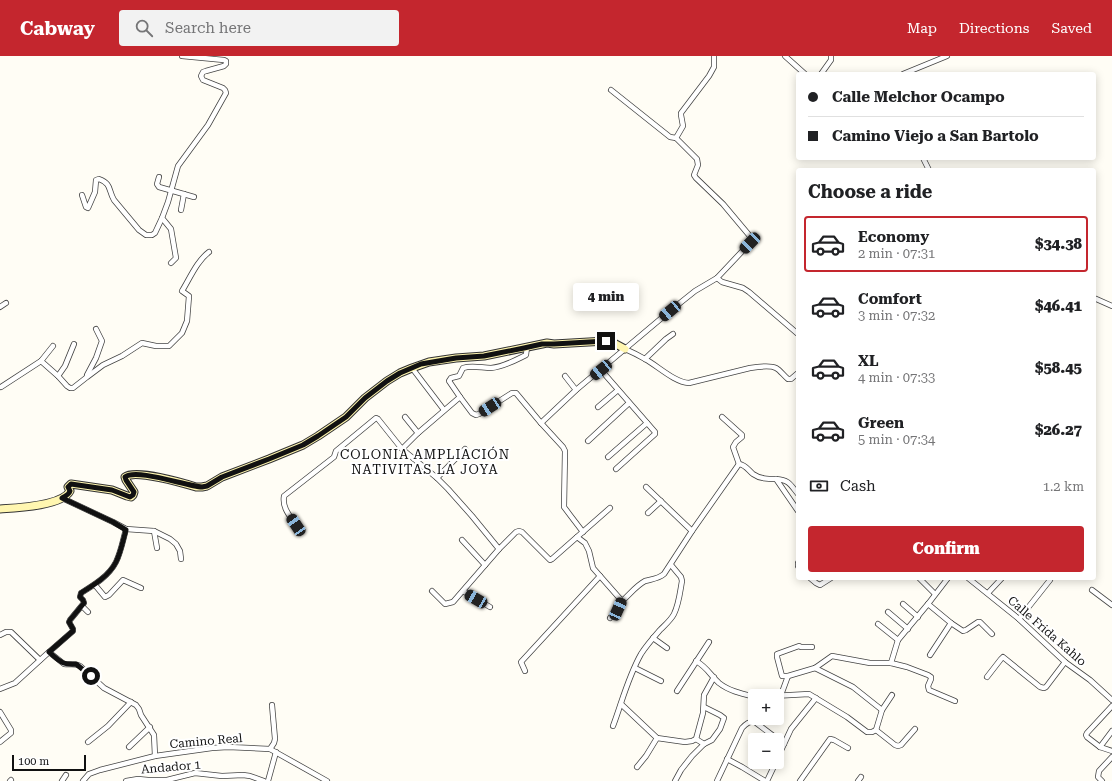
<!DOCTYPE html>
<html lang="en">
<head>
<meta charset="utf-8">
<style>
  body { margin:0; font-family:"Roboto Serif",serif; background:#f2f2f2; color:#202124; height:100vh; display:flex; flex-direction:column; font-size:15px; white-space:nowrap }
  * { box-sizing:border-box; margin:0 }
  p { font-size:13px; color:#757577 }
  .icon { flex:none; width:22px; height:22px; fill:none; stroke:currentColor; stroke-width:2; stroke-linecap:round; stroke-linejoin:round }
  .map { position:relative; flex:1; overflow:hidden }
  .panel { position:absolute; left:796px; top:112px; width:300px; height:412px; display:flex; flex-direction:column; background:#fff; border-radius:4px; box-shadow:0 2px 10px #0003 }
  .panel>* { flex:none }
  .hud { position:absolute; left:796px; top:16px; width:300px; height:88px; border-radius:4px; box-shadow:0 2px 10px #0003; display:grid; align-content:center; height:88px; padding:0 12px; background:#fff }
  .tools { position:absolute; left:748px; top:633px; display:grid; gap:8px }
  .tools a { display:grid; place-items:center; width:36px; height:36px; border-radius:4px; background:#fff; box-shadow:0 2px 10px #0003; font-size:20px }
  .scale { position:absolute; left:12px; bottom:10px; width:74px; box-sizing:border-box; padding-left:4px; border:2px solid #111; border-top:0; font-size:11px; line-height:14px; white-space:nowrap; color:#111; -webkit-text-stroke:3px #fff; paint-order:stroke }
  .end { position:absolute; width:18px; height:18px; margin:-9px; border:5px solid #111; background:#fff; box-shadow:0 0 0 2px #fff }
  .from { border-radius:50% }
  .bubble { position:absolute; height:28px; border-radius:4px; background:#fff; box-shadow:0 2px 10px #0003; font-size:13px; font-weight:800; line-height:28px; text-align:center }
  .car { position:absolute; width:12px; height:24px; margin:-12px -6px; border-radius:5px; box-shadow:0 0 3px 1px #0007; background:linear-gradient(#222 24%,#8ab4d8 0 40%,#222 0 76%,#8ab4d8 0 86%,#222 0) }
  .hud b { display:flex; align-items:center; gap:14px; height:38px; font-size:15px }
  .hud b+b { border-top:1px solid #e0e0e0 }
  .hud i { width:10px; height:10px; background:#202124 }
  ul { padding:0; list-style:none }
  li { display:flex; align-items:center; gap:12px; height:56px; margin:0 8px 6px; padding:0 4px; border:2px solid transparent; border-radius:4px }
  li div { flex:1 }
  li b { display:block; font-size:15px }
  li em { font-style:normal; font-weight:800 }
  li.active { border-color:#c4262e }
  li>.icon { width:36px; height:36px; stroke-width:1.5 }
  h2 { padding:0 12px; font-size:18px; line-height:48px }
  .pay { display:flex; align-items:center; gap:10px; height:44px; padding:0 12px; font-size:15px }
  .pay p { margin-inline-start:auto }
  .cta { display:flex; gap:8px; margin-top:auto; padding:8px 12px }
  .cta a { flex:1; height:46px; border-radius:4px; background:#c4262e; color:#fff; font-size:16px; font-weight:800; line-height:46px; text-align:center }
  header { display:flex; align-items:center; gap:24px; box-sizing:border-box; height:56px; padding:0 20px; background:#c4262e; color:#fff }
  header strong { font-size:19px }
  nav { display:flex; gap:22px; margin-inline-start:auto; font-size:14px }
  .search { width:280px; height:36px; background:#f2f2f2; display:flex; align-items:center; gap:10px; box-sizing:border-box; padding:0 14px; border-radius:4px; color:#757577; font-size:15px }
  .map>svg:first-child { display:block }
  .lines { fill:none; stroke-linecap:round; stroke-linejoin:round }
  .street-casing { stroke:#444; stroke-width:6 }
  .secondary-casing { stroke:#333; stroke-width:9 }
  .street { stroke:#fff; stroke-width:4.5 }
  .secondary { stroke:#fff6b0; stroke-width:7 }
  .route { stroke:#111; stroke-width:5 }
  .labels { text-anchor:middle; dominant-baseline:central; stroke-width:4; stroke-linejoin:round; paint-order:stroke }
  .street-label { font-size:12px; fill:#111; stroke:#fff }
  .neighbourhood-label { font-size:13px; letter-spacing:1px; fill:#111; stroke:#fff }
</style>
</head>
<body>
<header>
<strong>Cabway</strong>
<div class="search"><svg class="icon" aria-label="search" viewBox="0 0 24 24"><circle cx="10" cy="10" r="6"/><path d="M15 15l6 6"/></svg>Search here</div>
<nav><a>Map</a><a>Directions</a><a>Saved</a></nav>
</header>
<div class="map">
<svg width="1112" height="725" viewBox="0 0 1112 725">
  <rect width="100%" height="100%" fill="#fffdf5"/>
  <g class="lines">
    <!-- street casing -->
    <g class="street-casing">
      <g id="street">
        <path d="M714,0V11L709,20L681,57V59L683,70L676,82L697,103L698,109L694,119L696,122L723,148L749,179L751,183L750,187L717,222L722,226L743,232L749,236L798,278"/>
        <path d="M785,0L805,18"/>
        <path d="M821,18L831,4V0"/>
        <path d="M903,18L947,0"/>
        <path d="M611,34L670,81L676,82"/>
        <path d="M923,102L929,114"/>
        <path d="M159,121L157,128L159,131L194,141"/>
        <path d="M82,139L86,151L88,152L95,136L96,124L99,123C112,128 108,134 114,144L139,174L146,179H152L155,177L162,162"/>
        <path d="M181,154L184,138"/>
        <path d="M171,207L176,202L171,173L162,162L168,146L178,110L208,69L226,37L225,34L223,32L203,24L201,20L203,16L206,15L224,10L226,8V5L224,4L182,0"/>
        <path d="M1094,242L1112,250"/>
        <path d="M0,251L6,247"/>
        <path d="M625,293C632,296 638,299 645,303C658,310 674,326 689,327L750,312C756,311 770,309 776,312C780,314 784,320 788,323H791L798,317"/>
        <path d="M645,303L666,283L673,278"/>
        <path d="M41,305L58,320L67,330L70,332H73L87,321L103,309L122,300L142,287L156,290H169L182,277L187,265L189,240L182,235C190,222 197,205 209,196"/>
        <path d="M412,312L444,354"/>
        <path d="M601,314L655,376V378L616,413"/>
        <path d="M87,319L96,302L102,285L96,273"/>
        <path d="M58,320L65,310L74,288"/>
        <path d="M565,320L576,334"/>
        <path d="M1,331L41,305L53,290"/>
        <path d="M460,341L449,325L451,322L459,320L463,312C472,309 482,312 491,312C503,311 514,305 524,300L526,299L527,291"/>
        <path d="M598,351L618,334"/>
        <path d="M405,361L418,377"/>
        <path d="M722,361L742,379V381L736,386L733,391L739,408"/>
        <path d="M541,367L563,391L565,395L564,451L570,459L583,476"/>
        <path d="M588,385L629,347"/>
        <path d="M402,393L418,377L460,341L472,357L476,359L479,358L512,337H516L541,367L576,334L670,255L695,235L717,222"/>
        <path d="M608,401L647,367"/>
        <path d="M437,422L465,393"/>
        <path d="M776,423C789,424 790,428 798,438"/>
        <path d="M646,431L692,475"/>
        <path d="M62,442L113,466L126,473L154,475L170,483L176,488L180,495L181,503"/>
        <path d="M648,457L661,445"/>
        <path d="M296,469C290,460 282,452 284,440L334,401L336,395L376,362L378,363L402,393L437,422L448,433L472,460L499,493L516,476L519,475L522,476L550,504L552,503L577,481L585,487L589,495L593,512L622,545C629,539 637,529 645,525C652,523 658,523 664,518L692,475L739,408C746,409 748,414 753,418C760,423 768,423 776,423L798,455"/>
        <path d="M154,475L157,492"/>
        <path d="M577,481L610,452"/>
        <path d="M462,484L485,509"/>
        <path d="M798,507V510"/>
        <path d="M810,522L816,527L820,529L831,522"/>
        <path d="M919,522L935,538"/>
        <path d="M968,522L1019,563L1065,606L1090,624L1112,644"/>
        <path d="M95,529L105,541L109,539L123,524L141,532"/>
        <path d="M1092,534L1112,549"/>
        <path d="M432,535L445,548L453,546L499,493"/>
        <path d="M463,535L490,551"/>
        <path d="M988,537L1002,522"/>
        <path d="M903,548L918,561"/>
        <path d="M928,548L951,567L963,575L966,574L978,566H980L992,578"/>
        <path d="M82,550L88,556"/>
        <path d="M888,556L908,573"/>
        <path d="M610,562L618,553L622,545"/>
        <path d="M1019,563L1050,524"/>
        <path d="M878,568L898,584"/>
        <path d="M0,579L6,576H11L40,604"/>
        <path d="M653,582L667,592"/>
        <path d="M812,591H801L799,590L777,598V601L782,620H788L815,612L832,600L870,607H891L907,611L928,619L931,621V623L928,630L929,634L955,645"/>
        <path d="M49,596L73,575V573L69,566L70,564L84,547L83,544L80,541L81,537C94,529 109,520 116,506C121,496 123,484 126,473"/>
        <path d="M930,599L951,567"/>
        <path d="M696,605C708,612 710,619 719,627C729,635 743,638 755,641"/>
        <path d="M891,607L898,584L928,548L948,522"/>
        <path d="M635,612L661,625"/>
        <path d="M815,612L853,631L882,654"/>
        <path d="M525,615L521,606L600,520"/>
        <path d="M987,621L1001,603L1003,601L1040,631L1044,632L1046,631L1065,606"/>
        <path d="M0,633L15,627L49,596L64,608C70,609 75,607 80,610L104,632L136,649L139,653L141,659L154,679L155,700"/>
        <path d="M677,635L709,586"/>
        <path d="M781,639L788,620"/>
        <path d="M773,640L809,638L847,661L867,676H872L876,674"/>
        <path d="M621,648L657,682L685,686L692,685L696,683L704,688"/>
        <path d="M1112,650L1087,677L1086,679L1087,681L1100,691L1112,695"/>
        <path d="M0,656L11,674V677L0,686"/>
        <path d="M613,670C622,646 628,621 641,598C646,590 653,582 660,574C665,569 671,564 674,558C679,548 680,536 682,525L681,521L671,509"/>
        <path d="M876,674L895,689L898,690L901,689L915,673"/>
        <path d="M876,674L882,654L892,639"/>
        <path d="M696,683L703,657L704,639L714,621"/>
        <path d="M88,686L108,670L131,646"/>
        <path d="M129,691L150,671"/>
        <path d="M1100,691L1112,675"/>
        <path d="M270,693L274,687L275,683L272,649"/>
        <path d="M727,703L742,711L765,725"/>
        <path d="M777,703L791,673L816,642"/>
        <path d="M637,711L646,700L657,682"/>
        <path d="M10,725L11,724"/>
        <path d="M62,725L66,719"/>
        <path d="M83,725L89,718L100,714L155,700L212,692L228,691L270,693L327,725"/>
        <path d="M126,725L138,723L148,724H167L195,717L222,720L243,719L250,720L264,725"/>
        <path d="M268,725L276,696"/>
        <path d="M675,725L681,714L692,700L704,688L712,684L720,673L724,662L720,659L704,651"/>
        <path d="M717,725L742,672C746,668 749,665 755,666L784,688"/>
        <path d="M767,725L776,706"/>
        <path d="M800,725L830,683L834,684L848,692"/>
        <path d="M858,725L861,721"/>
        <path d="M1102,725L1098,721L1099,715L1112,701"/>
      </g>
    </g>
    <!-- secondary casing -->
    <g class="secondary-casing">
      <path id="secondary" d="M0,453C16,452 62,450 70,435L68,431L71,428L112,434L127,440L131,441L133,439L134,436L126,424L125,421C135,413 183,427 196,431H202L207,430L222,421L269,403L303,389L318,380L346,361L365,342L387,325L400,317L412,312L429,306L456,302L484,300L547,287L554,288L606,285L612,286L625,293"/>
    </g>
    <!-- street -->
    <use href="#street" class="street"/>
    <!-- secondary -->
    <use href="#secondary" class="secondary"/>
  </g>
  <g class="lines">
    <!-- route -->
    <path class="route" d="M91,620L76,608C61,609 60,605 49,596L73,575V573L69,566L70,564L84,547L83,544L80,541L81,537C94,529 109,520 116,506C121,496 123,484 126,474L113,466L62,442C65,440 69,439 70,435L68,431L71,428L112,434L130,441L133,439L134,436L126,424L125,421C136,412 186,430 202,431L207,430L222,421L269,403L303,389L318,380L346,361L365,342L387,325L400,317L421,308L456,302L484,300L524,292L542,288H554L606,285"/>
  </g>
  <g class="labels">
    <!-- street labels -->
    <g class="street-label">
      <text transform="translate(1047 575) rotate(41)">Calle Frida Kahlo</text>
      <text transform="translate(206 685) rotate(-5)">Camino Real</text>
      <text transform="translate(171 711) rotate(-5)">Andador 1</text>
    </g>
    <!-- neighbourhood labels -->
    <g class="neighbourhood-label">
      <text x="425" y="398">COLONIA AMPLIACIÓN<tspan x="425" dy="15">NATIVITAS LA JOYA</tspan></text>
    </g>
  </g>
</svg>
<div class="tools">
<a>+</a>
<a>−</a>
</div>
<div class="scale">100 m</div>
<i class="end from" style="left:91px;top:620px"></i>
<i class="end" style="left:606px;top:285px"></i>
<div class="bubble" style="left:573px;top:227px;width:66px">4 min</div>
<i class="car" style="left:750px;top:187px;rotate:224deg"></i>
<i class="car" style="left:670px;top:255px;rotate:230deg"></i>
<i class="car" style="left:601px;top:314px;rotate:231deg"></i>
<i class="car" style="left:490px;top:351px;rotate:237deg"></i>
<i class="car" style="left:296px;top:469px;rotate:326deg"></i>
<i class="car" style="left:476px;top:543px;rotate:300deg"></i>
<i class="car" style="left:618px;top:553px;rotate:24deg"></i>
<div class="hud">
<b><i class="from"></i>Calle Melchor Ocampo</b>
<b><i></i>Camino Viejo a San Bartolo</b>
</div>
<section class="panel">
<h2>Choose a ride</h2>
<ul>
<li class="active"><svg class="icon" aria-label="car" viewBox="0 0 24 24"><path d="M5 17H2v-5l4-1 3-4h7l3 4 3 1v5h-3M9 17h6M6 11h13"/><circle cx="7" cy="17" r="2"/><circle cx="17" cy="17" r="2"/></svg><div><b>Economy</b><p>2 min · 07:31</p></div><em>$34.38</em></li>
<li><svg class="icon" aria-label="car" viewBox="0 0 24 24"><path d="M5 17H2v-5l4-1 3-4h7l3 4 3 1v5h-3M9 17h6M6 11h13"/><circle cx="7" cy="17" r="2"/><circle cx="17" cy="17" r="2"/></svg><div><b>Comfort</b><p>3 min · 07:32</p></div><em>$46.41</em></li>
<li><svg class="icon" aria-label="car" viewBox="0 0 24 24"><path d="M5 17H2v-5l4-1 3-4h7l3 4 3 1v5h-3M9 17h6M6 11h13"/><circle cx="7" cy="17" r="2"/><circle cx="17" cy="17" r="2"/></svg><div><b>XL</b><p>4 min · 07:33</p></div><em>$58.45</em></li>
<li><svg class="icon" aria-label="car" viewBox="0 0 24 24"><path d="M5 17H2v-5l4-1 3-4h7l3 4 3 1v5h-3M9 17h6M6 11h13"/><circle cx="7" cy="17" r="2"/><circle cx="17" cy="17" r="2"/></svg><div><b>Green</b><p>5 min · 07:34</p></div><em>$26.27</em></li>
</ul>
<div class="pay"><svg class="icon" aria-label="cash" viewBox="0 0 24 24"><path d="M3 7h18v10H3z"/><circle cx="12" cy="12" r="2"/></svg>Cash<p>1.2 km</p></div>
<div class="cta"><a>Confirm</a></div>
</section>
</div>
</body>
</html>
